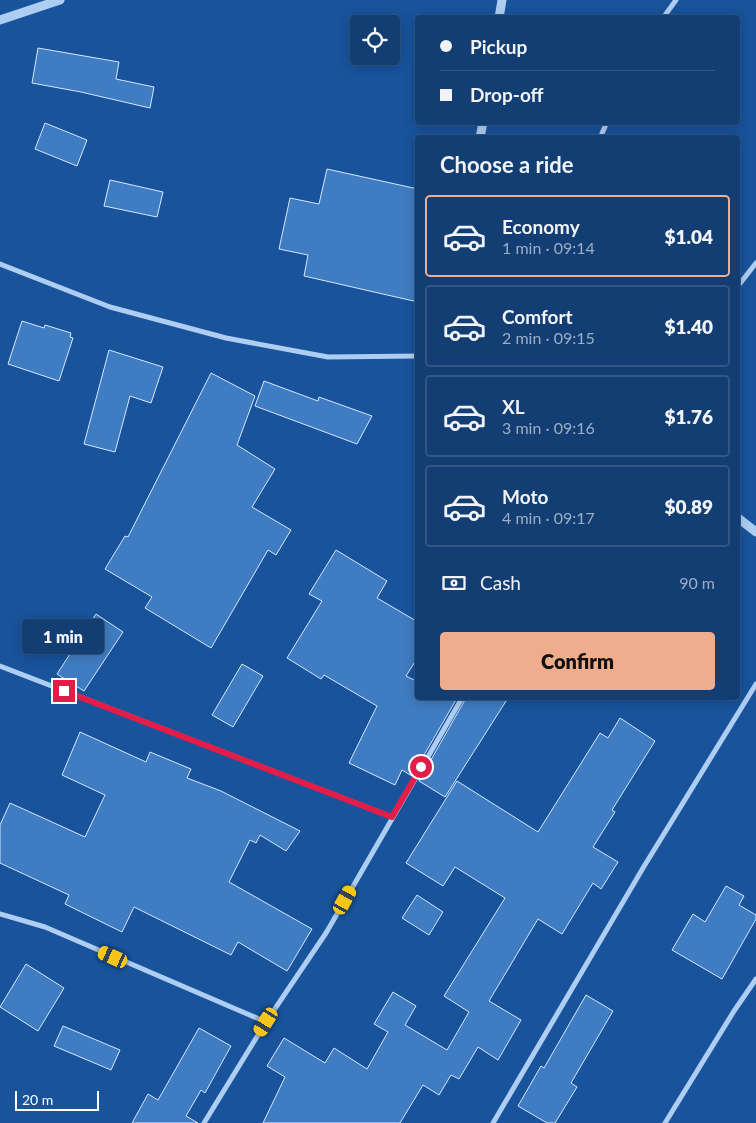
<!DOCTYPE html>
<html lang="en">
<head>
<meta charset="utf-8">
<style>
  body { margin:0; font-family:Lato,sans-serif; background:#1b4579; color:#f1f3f6; height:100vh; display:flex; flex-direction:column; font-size:19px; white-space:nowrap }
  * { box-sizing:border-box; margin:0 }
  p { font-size:16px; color:#9caec5 }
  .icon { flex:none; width:28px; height:28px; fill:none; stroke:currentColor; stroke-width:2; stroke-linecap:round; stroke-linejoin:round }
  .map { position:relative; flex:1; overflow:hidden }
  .details { position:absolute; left:415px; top:135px; width:325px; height:565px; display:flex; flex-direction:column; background:#123e74; border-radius:5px; box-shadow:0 2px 12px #0003,0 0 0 1px #315786 }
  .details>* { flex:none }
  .banner { position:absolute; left:415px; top:15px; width:325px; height:110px; border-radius:5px; box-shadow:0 2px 12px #0003,0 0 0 1px #315786; display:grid; align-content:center; height:110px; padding:0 25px; background:#123e74 }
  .controls { position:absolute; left:350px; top:15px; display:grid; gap:10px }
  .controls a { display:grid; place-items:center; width:50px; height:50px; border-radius:5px; background:#123e74; box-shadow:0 2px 12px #0003,0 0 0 1px #315786; font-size:25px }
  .scale { position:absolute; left:15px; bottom:12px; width:84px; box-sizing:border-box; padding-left:5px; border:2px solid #fff; border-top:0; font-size:14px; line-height:18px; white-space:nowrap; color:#fff; -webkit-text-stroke:4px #18539b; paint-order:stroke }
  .end { position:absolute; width:22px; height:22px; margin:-11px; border:6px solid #e11d48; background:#fff; box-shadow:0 0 0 2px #fff }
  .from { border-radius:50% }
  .bubble { position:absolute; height:35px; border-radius:5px; background:#123e74; box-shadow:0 2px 12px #0003,0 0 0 1px #315786; font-size:16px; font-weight:800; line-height:35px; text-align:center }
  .car { position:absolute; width:15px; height:30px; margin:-15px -8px; border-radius:6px; box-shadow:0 0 4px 1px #0007; background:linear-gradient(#f5c518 24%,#345 0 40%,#f5c518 0 76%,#345 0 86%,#f5c518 0) }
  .banner b { display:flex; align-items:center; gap:18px; height:48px; font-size:19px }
  .banner b+b { border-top:1px solid #315786 }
  .banner i { width:12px; height:12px; background:#f1f3f6 }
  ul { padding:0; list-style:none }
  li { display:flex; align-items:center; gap:15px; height:82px; margin:0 10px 8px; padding:0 15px; border:2px solid #315786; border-radius:5px }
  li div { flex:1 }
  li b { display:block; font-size:19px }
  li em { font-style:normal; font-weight:800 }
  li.on { border-color:#eead8d }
  li>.icon { width:45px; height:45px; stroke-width:1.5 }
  h2 { padding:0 25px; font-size:22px; line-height:60px }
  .pay { display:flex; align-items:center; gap:12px; height:55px; padding:0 25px; font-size:19px }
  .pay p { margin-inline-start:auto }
  .cta { display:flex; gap:10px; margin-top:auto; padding:10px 25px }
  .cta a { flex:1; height:58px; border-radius:5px; background:#eead8d; color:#111; font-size:20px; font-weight:800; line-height:58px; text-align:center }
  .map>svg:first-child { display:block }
  .building { fill:#407cc1; stroke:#d6e8fc }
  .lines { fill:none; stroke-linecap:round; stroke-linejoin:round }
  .minor { stroke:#aecdf2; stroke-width:5 }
  .tertiary { stroke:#aecdf2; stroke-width:9 }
  .route { stroke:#e11d48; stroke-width:6 }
</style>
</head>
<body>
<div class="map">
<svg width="756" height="1123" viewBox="0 0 756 1123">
  <rect width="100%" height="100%" fill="#18539b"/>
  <!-- building -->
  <g class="building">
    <path d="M38,48L119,62L116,79L154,87L150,108L81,92L32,83Z"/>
    <path d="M45,123L87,140L77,166L35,149Z"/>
    <path d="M327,169L418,189V302L304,276L308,255L279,249L290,198L319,204Z"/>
    <path d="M110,180L163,192L157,217L104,206Z"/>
    <path d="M22,321L44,328L45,325L71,333L70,337L73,338L59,381L8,364Z"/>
    <path d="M109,350L163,367L151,403L130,396L115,452L84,444Z"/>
    <path d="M211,373L255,396L237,445L275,469L252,507L291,530L276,555L268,550L211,648L145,608L152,597L105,569L125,536L128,537Z"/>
    <path d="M264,381L318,401L319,397L372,416L357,444L255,406Z"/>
    <path d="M336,550L387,581L377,598L418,622V657L406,676L418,682V698H457L412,776L402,770L395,785L349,763L377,706L324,675L321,679L287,658L322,601L309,594Z"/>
    <path d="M96,614L123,632L84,691L57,674Z"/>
    <path d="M242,664L263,676L233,727L212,715Z"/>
    <path d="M466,698H508L445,797L419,781Z"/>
    <path d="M620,718L655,741L612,810L615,812L593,847L618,862L601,889L593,883L562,934L538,919L489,1001L521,1020L498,1060L478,1047L459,1079L451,1075L439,1095L423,1085L400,1123H263L285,1077L267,1066L284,1038L325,1063L334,1048L367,1069L388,1032L374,1024L393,992L416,1006L405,1025L447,1050L469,1012L444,996L505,898L455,867L443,886L406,863L457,781L538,832L600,733L608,738Z"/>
    <path d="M80,732L146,762L150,752L191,769L187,778L221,791L300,831L286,851L260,835L256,843L250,840L229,882L312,929L287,971L238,942L231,955L134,907L122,932L65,904L69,895L0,863V825L10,803L85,837L105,795L62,775Z"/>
    <path d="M726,886L744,896L739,905L756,915V919L722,979L672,950L693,914L705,922Z"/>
    <path d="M417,895L443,912L429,935L402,918Z"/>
    <path d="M26,964L64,988L38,1031L0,1007Z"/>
    <path d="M586,995L613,1011L571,1083L577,1087L555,1123H547L518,1106L541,1066L544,1068Z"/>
    <path d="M63,1026L120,1050L111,1070L54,1046Z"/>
    <path d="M199,1028L231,1046L205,1093L201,1090L186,1116L198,1123H132L148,1094L158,1100Z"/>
  </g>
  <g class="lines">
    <!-- minor -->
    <g class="minor">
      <path d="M663,18L676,0"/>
      <path d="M600,138L607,122"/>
      <path d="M0,264L110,307L226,338L328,357L418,356"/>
      <path d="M738,286L756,263"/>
      <path d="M0,666L392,817"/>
      <path d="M0,914L45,927L266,1022"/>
      <path d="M204,1123L266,1022L326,933L462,698"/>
      <path d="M493,1123L643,868L756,684"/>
      <path d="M665,1123L734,1011L756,979"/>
    </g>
    <!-- tertiary -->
    <g class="tertiary">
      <path d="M499,18L502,0"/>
      <path d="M0,20L60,0"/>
      <path d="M480,138L483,122"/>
      <path d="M738,518L756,532"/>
    </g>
  </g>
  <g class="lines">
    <!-- route -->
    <path class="route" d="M64,691L392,817L421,767"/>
  </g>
</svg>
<div class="controls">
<a><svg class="icon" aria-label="locate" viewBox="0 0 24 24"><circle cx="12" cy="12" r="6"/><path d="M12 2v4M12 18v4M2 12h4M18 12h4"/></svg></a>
</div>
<div class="scale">20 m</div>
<i class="end from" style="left:421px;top:767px"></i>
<i class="end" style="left:64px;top:691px"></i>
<div class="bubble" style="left:22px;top:619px;width:82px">1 min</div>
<i class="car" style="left:345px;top:900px;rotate:29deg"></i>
<i class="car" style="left:113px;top:957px;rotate:294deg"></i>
<i class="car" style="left:266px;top:1022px;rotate:212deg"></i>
<div class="banner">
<b><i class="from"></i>Pickup</b>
<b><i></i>Drop-off</b>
</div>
<section class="details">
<h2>Choose a ride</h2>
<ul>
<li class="on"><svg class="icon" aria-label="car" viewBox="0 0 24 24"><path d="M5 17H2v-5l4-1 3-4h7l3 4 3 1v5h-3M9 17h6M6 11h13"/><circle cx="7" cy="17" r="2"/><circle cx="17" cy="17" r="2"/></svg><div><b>Economy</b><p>1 min · 09:14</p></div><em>$1.04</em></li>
<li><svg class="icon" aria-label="car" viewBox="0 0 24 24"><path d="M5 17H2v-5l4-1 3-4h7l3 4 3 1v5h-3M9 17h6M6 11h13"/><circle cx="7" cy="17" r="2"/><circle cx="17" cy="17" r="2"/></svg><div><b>Comfort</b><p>2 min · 09:15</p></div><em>$1.40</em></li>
<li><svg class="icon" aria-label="car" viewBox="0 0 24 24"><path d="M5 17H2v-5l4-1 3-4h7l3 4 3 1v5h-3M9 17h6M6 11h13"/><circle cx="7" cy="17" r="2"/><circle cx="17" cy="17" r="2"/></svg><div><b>XL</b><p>3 min · 09:16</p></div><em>$1.76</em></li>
<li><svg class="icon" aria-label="car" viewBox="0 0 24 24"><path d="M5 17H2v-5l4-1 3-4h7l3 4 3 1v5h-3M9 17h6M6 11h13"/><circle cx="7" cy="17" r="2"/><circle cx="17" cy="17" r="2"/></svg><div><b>Moto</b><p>4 min · 09:17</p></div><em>$0.89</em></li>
</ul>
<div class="pay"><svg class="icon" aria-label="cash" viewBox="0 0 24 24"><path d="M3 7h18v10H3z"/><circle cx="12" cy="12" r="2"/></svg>Cash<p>90 m</p></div>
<div class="cta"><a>Confirm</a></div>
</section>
</div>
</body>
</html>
